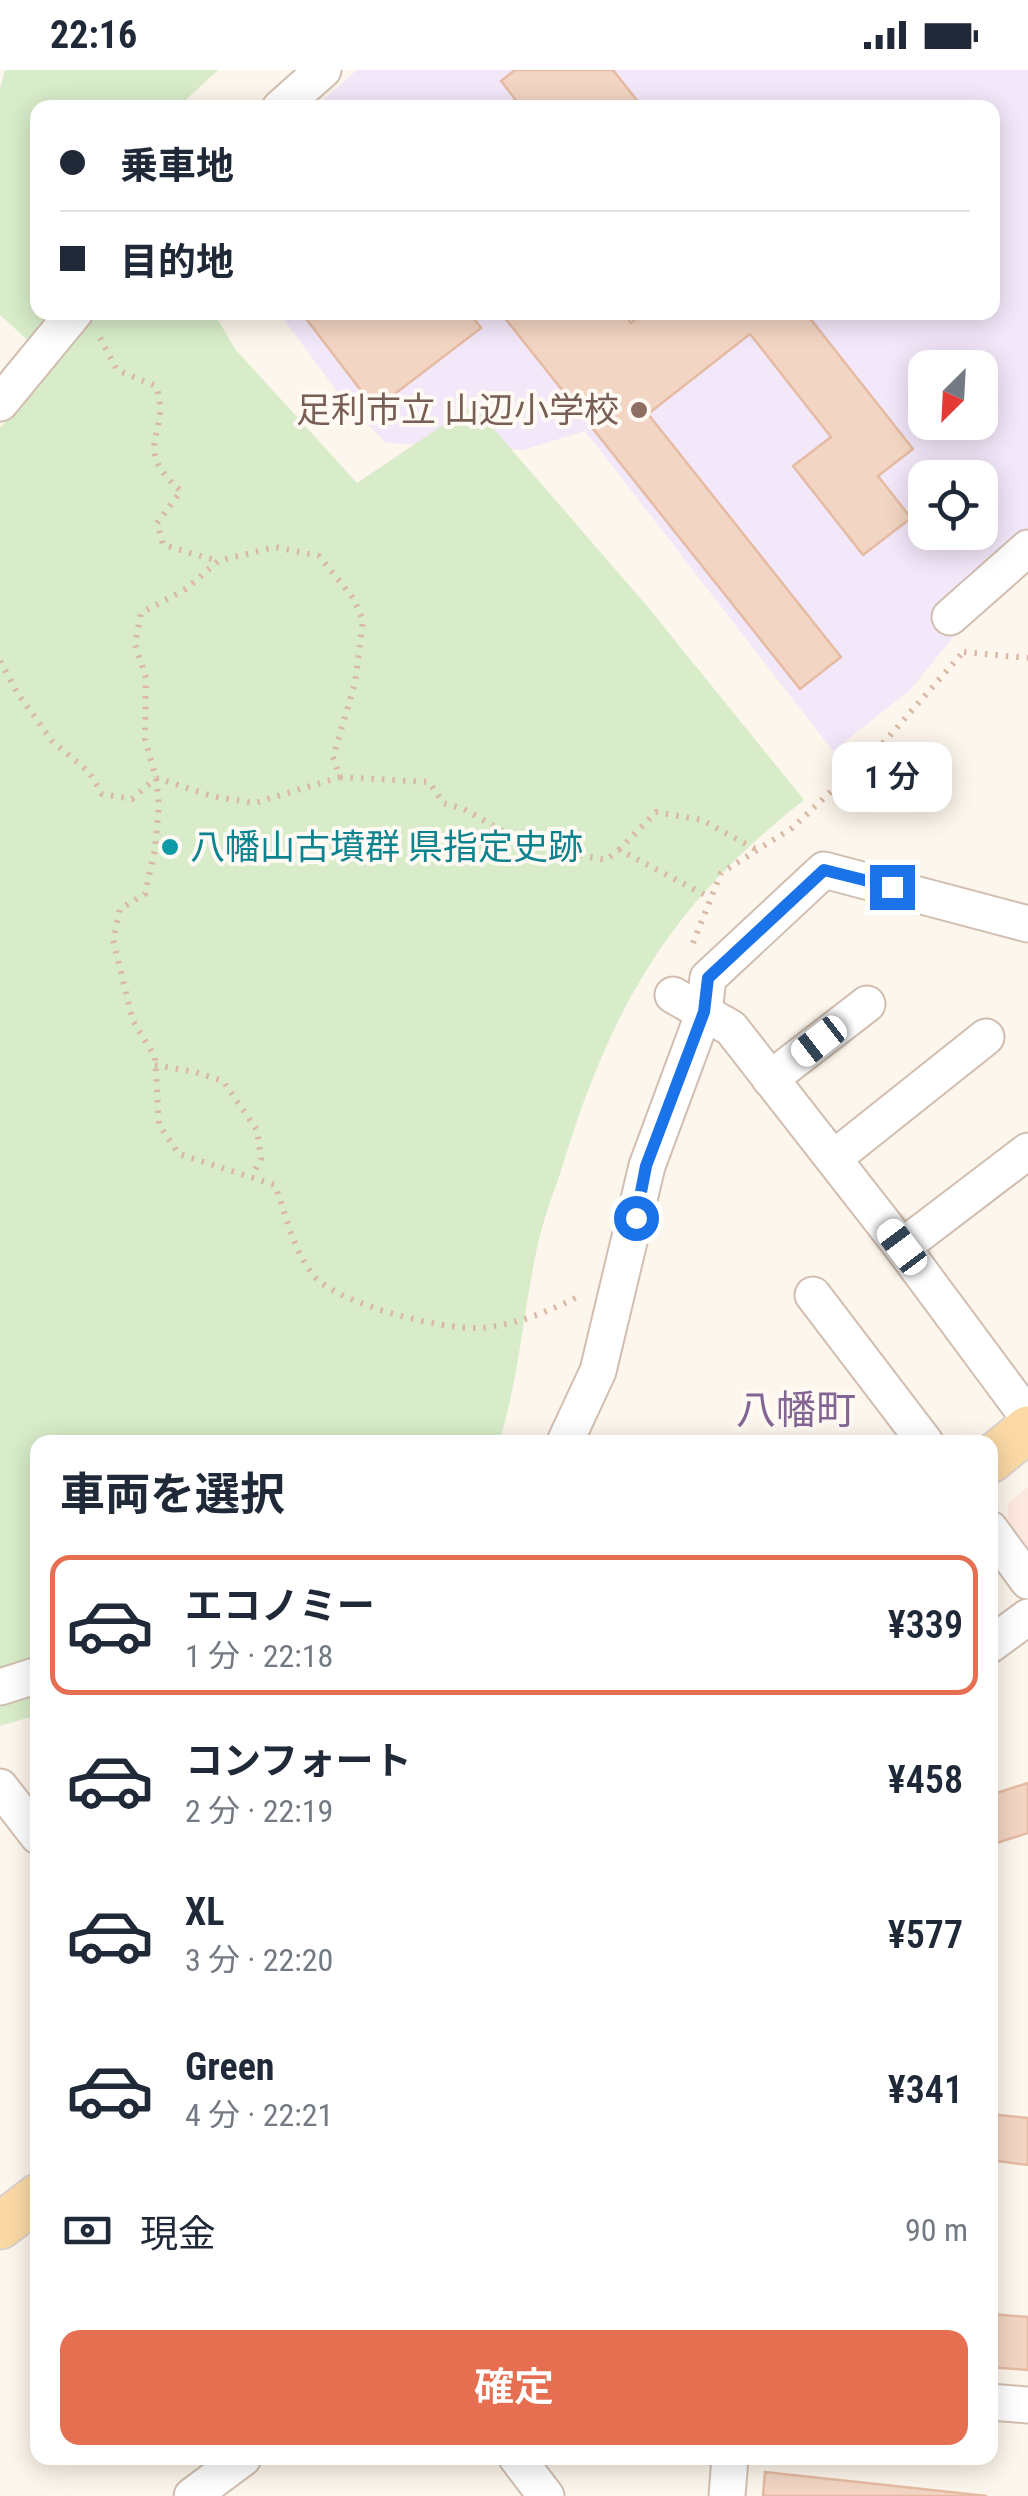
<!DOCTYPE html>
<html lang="ja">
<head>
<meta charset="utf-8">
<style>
  body { margin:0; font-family:"Roboto Condensed","Noto Sans JP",sans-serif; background:#f6f6f7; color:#1f2937; height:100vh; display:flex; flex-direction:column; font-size:38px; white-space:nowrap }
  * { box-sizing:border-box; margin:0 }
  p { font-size:32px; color:#747a83 }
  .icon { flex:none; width:55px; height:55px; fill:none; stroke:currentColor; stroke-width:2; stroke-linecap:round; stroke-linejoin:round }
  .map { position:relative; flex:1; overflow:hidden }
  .sheet { position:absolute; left:30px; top:1365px; width:968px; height:1030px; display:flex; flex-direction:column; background:#fff; border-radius:20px; box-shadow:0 5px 25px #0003 }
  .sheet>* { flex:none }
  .guide { position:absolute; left:30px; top:30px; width:970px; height:220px; border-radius:20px; box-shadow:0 5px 25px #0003; display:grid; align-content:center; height:220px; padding:0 30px; background:#fff }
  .needle { width:65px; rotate:204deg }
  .buttons { position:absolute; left:908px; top:280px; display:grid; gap:20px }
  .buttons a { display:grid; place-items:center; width:90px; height:90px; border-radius:20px; background:#fff; box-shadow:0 5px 25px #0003; font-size:50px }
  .end { position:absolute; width:45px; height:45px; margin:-22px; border:12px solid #1a73e8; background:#fff; box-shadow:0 0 0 5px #fff }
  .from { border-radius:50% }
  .bubble { position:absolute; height:70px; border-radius:20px; background:#fff; box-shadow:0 5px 25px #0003; font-size:32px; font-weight:600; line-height:70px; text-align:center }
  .car { position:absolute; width:30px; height:60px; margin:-30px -15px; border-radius:12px; box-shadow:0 0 8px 2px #0007; background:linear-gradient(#fff 24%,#345 0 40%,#fff 0 76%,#345 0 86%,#fff 0) }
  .guide b { display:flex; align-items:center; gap:35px; height:95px; font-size:38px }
  .guide b+b { border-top:2px solid #e0e1e3 }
  .guide i { width:25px; height:25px; background:#1f2937 }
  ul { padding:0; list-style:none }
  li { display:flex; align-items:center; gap:30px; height:140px; margin:0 20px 15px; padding:0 10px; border:5px solid transparent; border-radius:20px }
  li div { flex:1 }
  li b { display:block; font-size:38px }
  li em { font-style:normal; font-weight:600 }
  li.active { border-color:#e76f51 }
  li>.icon { width:90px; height:90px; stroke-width:1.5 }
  h2 { padding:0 30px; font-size:45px; line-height:120px }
  .pay { display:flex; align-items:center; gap:25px; height:110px; padding:0 30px; font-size:38px }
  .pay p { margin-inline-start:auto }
  .primary-button { display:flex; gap:20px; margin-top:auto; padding:20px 30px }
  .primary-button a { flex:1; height:115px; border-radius:20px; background:#e76f51; color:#fff; font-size:40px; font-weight:600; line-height:115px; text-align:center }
  .status { display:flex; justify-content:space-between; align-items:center; height:70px; padding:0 50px; background:#fff; direction:ltr }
  .status svg { height:28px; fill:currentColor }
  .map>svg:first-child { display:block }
  .commercial { fill:#fde8e0 }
  .education { fill:#f3e8fa; fill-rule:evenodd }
  .green { fill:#d8ecc9 }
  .building { fill:#f3d5c3; stroke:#e6bba3; stroke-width:2.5 }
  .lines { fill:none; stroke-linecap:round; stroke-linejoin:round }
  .minor-casing { stroke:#d1beb0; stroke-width:39 }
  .major-casing { stroke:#dad1cd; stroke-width:49 }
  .path { stroke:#d9b8a5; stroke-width:6; stroke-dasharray:2.5 8; stroke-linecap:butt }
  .minor { stroke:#fff; stroke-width:35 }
  .major { stroke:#fbd9a5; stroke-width:45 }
  .route { stroke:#1a73e8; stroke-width:12 }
  .education-dot { fill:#8d6e63; stroke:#fffaf3; stroke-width:4 }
  .culture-dot { fill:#0f9aa8; stroke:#fffaf3; stroke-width:4 }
  .labels { text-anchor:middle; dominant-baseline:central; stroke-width:8; stroke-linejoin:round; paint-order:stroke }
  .education-label { font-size:35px; fill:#785e54; stroke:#fffaf3; text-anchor:end }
  .culture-label { font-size:35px; fill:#0d838f; stroke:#fffaf3; text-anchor:start }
  .quarter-label { font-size:40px; fill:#846695; stroke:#fffaf3 }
</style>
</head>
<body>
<div class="status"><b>22:16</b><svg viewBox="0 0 49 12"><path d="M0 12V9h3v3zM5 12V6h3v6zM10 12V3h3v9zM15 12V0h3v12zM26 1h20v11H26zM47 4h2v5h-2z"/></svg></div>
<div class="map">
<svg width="1028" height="2426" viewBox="0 0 1028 2426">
  <rect width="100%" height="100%" fill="#fdf6ec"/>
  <!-- commercial -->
  <path class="commercial" d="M1028,1417V1481L1007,1452L1008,1433Z"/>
  <!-- education -->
  <path class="education" d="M357,0H1028V462L958,561L911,619L833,681L585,361L523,380L386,373L342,328L279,243L992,242V38L315,37ZM925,298H980V352H925ZM925,408H980V462H925Z"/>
  <!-- green -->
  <path class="green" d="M5,0H218L178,37L38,38V242L214,243L235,279L357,413L473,335L647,536L804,730C673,833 613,932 564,1091C555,1120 543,1149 537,1178C523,1243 519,1309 499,1372H38L37,1645L0,1656V358L55,295L0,245V18Z"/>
  <!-- building -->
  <g class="building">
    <path d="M515,0H613L643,38H522L501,11Z"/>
    <path d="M301,242H469L481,258L375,339Z"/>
    <path d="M500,242H623L631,253L644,242H805L913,379L878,406L911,448L863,485L793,396L831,367L750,264L648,344L841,587L800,619Z"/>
    <path d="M1028,1713V1763L990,1775V1725Z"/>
    <path d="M990,2044L1028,2048V2095L990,2090Z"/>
    <path d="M990,2244L1028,2247V2300L990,2297Z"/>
    <path d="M765,2402L987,2426H763Z"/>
  </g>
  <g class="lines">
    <!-- minor casing -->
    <g class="minor-casing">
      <g id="minor">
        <path d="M280,38L323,0"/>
        <path d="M0,333L75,242"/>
        <path d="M950,547L1028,478"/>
        <path d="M673,925L731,958L902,1177L1028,1347"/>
        <path d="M770,1009L867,934"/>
        <path d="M834,1088L986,967"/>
        <path d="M902,1177L1028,1081"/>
        <path d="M813,1225L925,1372"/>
        <path d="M565,1372L598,1301L647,1096L704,942L708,908L824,800L1028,854"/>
        <path d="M990,1459L1028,1511"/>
        <path d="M990,1575L1028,1547"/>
        <path d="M0,1617L38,1605"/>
        <path d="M0,1717L38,1766"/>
        <path d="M990,2332L1028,2335"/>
        <path d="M517,2388L546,2426"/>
        <path d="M192,2426L243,2388"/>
        <path d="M727,2426L730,2388"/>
      </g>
    </g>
    <!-- major casing -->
    <g class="major-casing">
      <g id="major">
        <path d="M990,1390L1028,1359"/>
        <path d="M0,2156L38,2127"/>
      </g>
    </g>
    <!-- path -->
    <g class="path">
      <path d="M100,268L117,300L156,316C173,366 128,374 181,421L157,453L163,475L218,491"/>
      <path d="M964,582L1028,588"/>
      <path d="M0,591L18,624L52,671L89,702L102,724L132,729L156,708"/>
      <path d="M340,707L429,712L443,733L464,739L527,775L606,790L619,780L711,828"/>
      <path d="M156,708L215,727L255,733L340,707L333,687L355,613L363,550L353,528L319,486L275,477L218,491L186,519L141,543L135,574L146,608L145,669L156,708L159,735L155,779L145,824L120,839L113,870L133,951L155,987L159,1055L179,1084L275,1115C287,1147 292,1179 314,1206C338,1234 442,1260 479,1258C513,1256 551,1241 581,1225"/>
      <path d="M619,780L656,742L702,750L757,780"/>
      <path d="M693,873L721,803L792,758L886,670L965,580"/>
      <path d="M155,995L195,1002L223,1011L257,1060L261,1089L252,1106"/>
    </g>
    <!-- minor -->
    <use href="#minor" class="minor"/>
    <!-- major -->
    <use href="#major" class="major"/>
  </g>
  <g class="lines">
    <!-- route -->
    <path class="route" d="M636,1148L646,1096L704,942L708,908L824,800L892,817"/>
  </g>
  <!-- markers -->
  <circle class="education-dot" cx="639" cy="340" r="10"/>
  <circle class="culture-dot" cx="170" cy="777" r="10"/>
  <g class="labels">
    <!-- education labels -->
    <g class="education-label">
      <text x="619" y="340">足利市立 山辺小学校</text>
    </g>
    <!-- culture labels -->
    <g class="culture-label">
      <text x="190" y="777">八幡山古墳群 県指定史跡</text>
    </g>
    <!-- quarter labels -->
    <g class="quarter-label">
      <text x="796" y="1340">八幡町</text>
    </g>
  </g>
</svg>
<div class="buttons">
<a><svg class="needle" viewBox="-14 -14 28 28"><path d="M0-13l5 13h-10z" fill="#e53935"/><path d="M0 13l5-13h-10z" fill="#747a83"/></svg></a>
<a><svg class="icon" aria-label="locate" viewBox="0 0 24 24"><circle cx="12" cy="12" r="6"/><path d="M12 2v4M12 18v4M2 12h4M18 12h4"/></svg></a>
</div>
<i class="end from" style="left:636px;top:1148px"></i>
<i class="end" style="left:892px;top:817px"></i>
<div class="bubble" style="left:832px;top:672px;width:120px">1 分</div>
<i class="car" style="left:819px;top:971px;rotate:232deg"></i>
<i class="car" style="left:902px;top:1177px;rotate:323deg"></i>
<div class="guide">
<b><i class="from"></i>乗車地</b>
<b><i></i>目的地</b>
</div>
<section class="sheet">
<h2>車両を選択</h2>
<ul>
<li class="active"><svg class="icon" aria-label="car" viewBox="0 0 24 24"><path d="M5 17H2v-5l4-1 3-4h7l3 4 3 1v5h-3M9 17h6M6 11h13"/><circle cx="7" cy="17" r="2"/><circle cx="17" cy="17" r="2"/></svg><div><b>エコノミー</b><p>1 分 · 22:18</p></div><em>¥339</em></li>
<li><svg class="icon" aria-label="car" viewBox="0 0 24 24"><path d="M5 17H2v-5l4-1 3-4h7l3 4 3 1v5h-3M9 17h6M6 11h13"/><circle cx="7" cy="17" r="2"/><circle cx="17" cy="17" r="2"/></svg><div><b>コンフォート</b><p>2 分 · 22:19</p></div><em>¥458</em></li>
<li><svg class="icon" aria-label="car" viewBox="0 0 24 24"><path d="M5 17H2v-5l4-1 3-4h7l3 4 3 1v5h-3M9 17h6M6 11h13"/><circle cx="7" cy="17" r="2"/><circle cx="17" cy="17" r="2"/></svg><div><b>XL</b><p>3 分 · 22:20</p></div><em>¥577</em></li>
<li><svg class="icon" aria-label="car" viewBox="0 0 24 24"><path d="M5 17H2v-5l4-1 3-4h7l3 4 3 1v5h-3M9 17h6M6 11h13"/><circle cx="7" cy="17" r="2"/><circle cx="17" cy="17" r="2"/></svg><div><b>Green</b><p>4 分 · 22:21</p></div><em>¥341</em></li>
</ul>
<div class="pay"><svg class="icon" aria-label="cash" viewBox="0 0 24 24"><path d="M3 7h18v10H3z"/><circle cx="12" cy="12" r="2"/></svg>現金<p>90 m</p></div>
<div class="primary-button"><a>確定</a></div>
</section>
</div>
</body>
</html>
